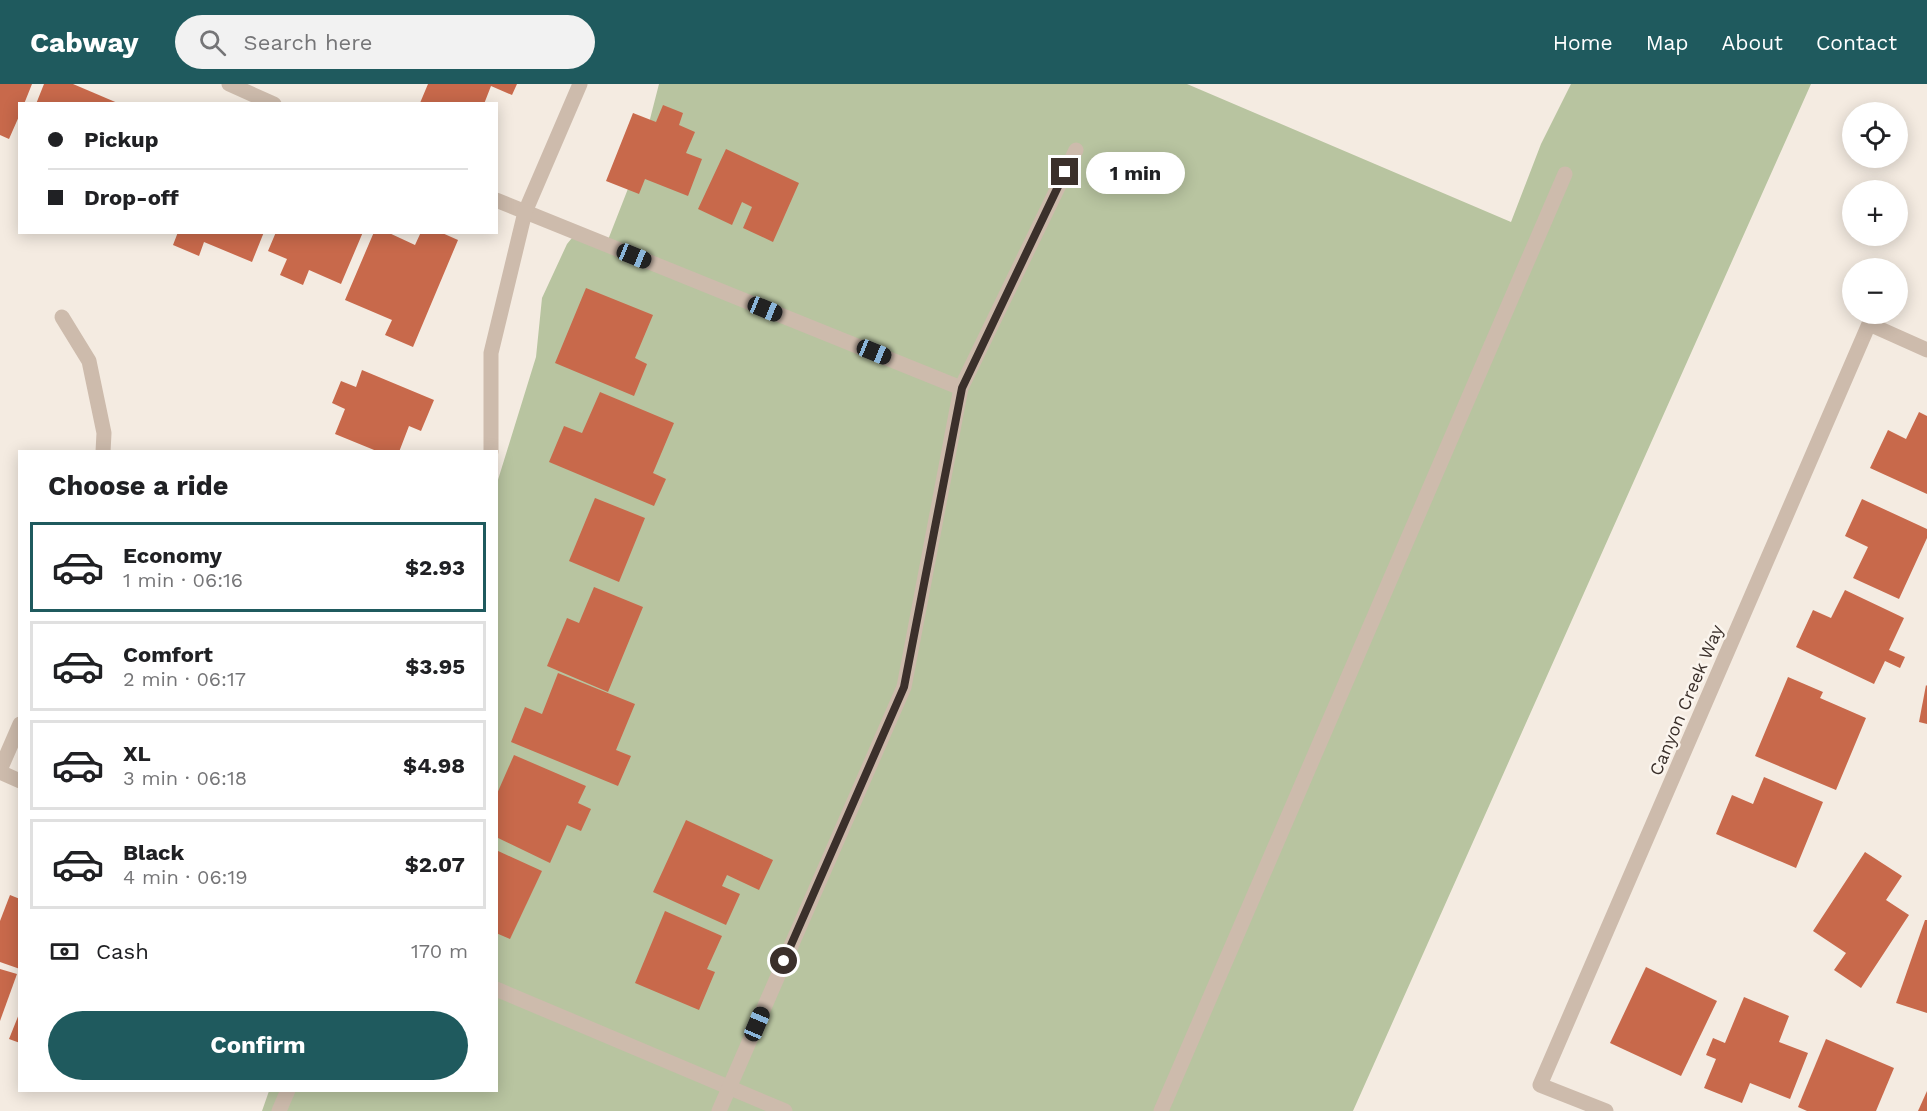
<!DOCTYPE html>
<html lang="en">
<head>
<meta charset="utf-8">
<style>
  body { margin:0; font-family:"Work Sans",sans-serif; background:#f2f2f2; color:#202124; height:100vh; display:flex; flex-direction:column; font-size:22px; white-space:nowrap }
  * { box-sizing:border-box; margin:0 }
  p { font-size:20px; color:#757577 }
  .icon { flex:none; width:33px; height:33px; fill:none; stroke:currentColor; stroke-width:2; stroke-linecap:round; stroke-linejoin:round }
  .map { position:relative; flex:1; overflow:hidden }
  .drawer { position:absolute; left:18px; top:366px; width:480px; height:642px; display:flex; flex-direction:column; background:#fff; border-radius:0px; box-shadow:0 3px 15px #0003 }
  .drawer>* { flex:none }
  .banner { position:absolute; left:18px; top:18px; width:480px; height:132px; border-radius:0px; box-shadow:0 3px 15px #0003; display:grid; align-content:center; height:132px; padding:0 30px; background:#fff }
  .controls { position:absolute; left:1842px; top:18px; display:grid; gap:12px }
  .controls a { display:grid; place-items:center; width:66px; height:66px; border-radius:50%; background:#fff; box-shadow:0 3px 15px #0003; font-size:30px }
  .end { position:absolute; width:27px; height:27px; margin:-14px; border:8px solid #3b302b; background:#fff; box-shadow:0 0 0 3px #fff }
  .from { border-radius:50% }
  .bubble { position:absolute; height:42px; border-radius:21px; background:#fff; box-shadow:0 3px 15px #0003; font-size:20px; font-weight:700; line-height:42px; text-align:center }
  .car { position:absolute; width:18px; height:36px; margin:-18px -9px; border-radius:8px; box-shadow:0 0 4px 2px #0007; background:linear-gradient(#222 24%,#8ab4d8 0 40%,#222 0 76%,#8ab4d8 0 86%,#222 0) }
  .banner b { display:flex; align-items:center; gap:21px; height:57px; font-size:22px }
  .banner b+b { border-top:2px solid #e0e0e0 }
  .banner i { width:15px; height:15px; background:#202124 }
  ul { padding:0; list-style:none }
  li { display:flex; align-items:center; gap:18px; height:90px; margin:0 12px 9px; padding:0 18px; border:3px solid #e0e0e0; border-radius:0px }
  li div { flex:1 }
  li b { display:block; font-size:22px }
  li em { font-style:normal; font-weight:700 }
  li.selected { border-color:#1f5a5e }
  li>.icon { width:54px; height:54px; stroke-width:1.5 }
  h2 { padding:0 30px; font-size:27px; line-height:72px }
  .pay { display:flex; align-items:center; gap:15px; height:66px; padding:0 30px; font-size:22px }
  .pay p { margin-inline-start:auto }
  .cta { display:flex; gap:12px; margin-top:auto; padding:12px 30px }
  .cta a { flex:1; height:69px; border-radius:36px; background:#1f5a5e; color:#fff; font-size:24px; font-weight:700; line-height:69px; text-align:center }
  header { display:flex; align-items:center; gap:36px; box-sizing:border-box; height:84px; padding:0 30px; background:#1f5a5e; color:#fff }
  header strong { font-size:28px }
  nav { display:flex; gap:33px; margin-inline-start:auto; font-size:21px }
  .search { width:420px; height:54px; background:#f2f2f2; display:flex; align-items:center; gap:15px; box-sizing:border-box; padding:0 21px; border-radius:33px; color:#757577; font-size:22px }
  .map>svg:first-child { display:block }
  .green { fill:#b8c4a0 }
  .building { fill:#c8694b }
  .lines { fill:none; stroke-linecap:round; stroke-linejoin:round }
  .minor { stroke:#cdbbac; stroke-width:15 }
  .route { stroke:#3b302b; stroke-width:8 }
  .labels { text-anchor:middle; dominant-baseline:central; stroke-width:5; stroke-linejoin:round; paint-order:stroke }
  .street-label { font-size:18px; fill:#3b302b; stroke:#fbf5ee }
</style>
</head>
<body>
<header>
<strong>Cabway</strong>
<div class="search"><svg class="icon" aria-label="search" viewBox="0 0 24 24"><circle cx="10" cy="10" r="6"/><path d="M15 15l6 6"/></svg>Search here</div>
<nav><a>Home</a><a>Map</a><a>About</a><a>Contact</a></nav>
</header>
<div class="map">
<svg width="1927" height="1027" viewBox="0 0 1927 1027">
  <rect width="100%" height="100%" fill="#f4ebe1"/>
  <!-- green -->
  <path class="green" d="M659,0H1187L1511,138L1541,60L1571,0H1811L1353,1027H262L269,1007L496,1006L497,399L536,273L542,214L567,160L576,149L606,161L640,74Z"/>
  <!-- building -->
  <g class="building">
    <path d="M0,0H32L24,20H20V30L9,55L0,51Z"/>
    <path d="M44,0H73L120,20H36Z"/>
    <path d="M428,0H517L512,11L491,2L484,20H421L420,19Z"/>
    <path d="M663,21L683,29L679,41L695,48L686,69L702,75L688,112L645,95L639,110L606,97L633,29L656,38Z"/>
    <path d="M726,65L799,99L773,158L743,144L752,123L742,118L732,141L698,125Z"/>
    <path d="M178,148H264L252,178L204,158L199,172L173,161Z"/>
    <path d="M276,148H363L341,200L309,186L303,201L280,191L287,175L268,167Z"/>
    <path d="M374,148H387L415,161L421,148H440L458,156L413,263L385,251L392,236L345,216Z"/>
    <path d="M586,204L653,231L635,274L647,280L634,312L555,279Z"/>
    <path d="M362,286L434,316L421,347L409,342L399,368H379L335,350L345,325L332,319L341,297L356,303Z"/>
    <path d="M600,308L674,339L653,389L666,395L654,422L549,378L564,342L582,349Z"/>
    <path d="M1919,328L1927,332V410L1870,384L1888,346L1906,355Z"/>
    <path d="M595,414L645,434L619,498L569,477Z"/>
    <path d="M1862,415L1927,445V454L1899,515L1853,494L1868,463L1845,452Z"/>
    <path d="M594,503L643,523L608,608L547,582L567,534L579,539Z"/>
    <path d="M1845,506L1904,534L1889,566L1905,573L1900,584L1885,577L1874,600L1796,563L1813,526L1831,534Z"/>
    <path d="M558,589L635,620L616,666L631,672L618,702L511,658L525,623L542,630Z"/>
    <path d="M1788,593L1823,608L1820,614L1866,634L1836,706L1755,672Z"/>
    <path d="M1926,601L1927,602V640L1919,638Z"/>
    <path d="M514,671L586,702L578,719L591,725L581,747L567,741L550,779L496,753V712Z"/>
    <path d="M1764,693L1823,718L1796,784L1716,750L1732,711L1753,720Z"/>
    <path d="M686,736L773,776L759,806L727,791L722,802L740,810L726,841L653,808Z"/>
    <path d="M496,766L542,787L510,855L496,849Z"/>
    <path d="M1865,768L1902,792L1886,816L1909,831L1861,904L1834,886L1846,869L1813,847Z"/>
    <path d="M10,811L20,815V885L0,878V837Z"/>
    <path d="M665,827L722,852L707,885L715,888L699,926L635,899Z"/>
    <path d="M1925,836H1927V929L1896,919Z"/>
    <path d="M1646,883L1717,917L1681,992L1610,959Z"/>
    <path d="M0,885L17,890L0,937Z"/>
    <path d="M1744,913L1789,932L1779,958L1808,969L1790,1015L1750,999L1742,1019L1704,1004L1716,975L1706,971L1713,954L1725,959Z"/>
    <path d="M19,930H20V959L9,955Z"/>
    <path d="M1826,955L1894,984L1876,1027H1807L1798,1023Z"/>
    <path d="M1927,1007V1027H1918Z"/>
  </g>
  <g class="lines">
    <!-- minor -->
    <g class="minor">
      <path d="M229,0L274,20"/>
      <path d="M496,116L961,304"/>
      <path d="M62,233L89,277L104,349L103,368"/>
      <path d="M491,368V269L525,128L580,0"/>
      <path d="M0,686L20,640"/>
      <path d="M0,688L20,697"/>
      <path d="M496,905L785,1027"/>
      <path d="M279,1027L288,1006"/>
      <path d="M719,1027L904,603L961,304L1076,66"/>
      <path d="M1161,1027L1565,90"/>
      <path d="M1606,1027L1540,1001L1869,240L1927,266"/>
    </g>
  </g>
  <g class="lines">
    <!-- route -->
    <path class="route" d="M784,877L904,603L962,304L1065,88"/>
  </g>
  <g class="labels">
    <!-- street labels -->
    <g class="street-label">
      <text transform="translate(1686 616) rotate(-67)">Canyon Creek Way</text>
    </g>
  </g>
</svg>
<div class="controls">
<a><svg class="icon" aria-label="locate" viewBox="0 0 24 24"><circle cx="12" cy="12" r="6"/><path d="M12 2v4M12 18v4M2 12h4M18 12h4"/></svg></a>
<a>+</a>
<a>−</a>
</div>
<i class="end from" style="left:784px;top:877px"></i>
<i class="end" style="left:1065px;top:88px"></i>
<div class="bubble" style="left:1086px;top:68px;width:99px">1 min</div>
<i class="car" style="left:634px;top:172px;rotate:112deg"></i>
<i class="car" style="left:765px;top:225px;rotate:112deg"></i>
<i class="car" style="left:874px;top:268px;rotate:112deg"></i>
<i class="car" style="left:757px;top:940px;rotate:23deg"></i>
<div class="banner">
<b><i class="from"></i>Pickup</b>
<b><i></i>Drop-off</b>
</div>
<section class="drawer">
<h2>Choose a ride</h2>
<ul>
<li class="selected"><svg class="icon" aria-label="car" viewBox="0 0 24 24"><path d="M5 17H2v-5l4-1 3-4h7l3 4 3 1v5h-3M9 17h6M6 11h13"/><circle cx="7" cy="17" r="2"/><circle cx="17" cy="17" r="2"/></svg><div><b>Economy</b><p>1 min · 06:16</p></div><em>$2.93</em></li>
<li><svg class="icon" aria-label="car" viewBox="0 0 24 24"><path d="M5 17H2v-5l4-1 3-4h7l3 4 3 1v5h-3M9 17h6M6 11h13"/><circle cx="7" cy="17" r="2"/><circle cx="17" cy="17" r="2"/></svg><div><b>Comfort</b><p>2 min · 06:17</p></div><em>$3.95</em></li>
<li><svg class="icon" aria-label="car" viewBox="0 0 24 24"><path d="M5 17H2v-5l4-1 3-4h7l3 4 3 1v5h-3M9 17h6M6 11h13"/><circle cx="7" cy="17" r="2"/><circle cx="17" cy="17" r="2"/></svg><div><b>XL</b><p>3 min · 06:18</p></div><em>$4.98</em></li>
<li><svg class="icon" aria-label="car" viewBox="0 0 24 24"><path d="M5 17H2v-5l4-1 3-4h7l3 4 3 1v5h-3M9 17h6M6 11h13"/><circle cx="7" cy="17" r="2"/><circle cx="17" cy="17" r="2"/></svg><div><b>Black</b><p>4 min · 06:19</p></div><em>$2.07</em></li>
</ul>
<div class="pay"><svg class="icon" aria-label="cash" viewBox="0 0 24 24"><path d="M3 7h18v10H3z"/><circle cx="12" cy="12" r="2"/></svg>Cash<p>170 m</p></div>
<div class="cta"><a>Confirm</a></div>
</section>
</div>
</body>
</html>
